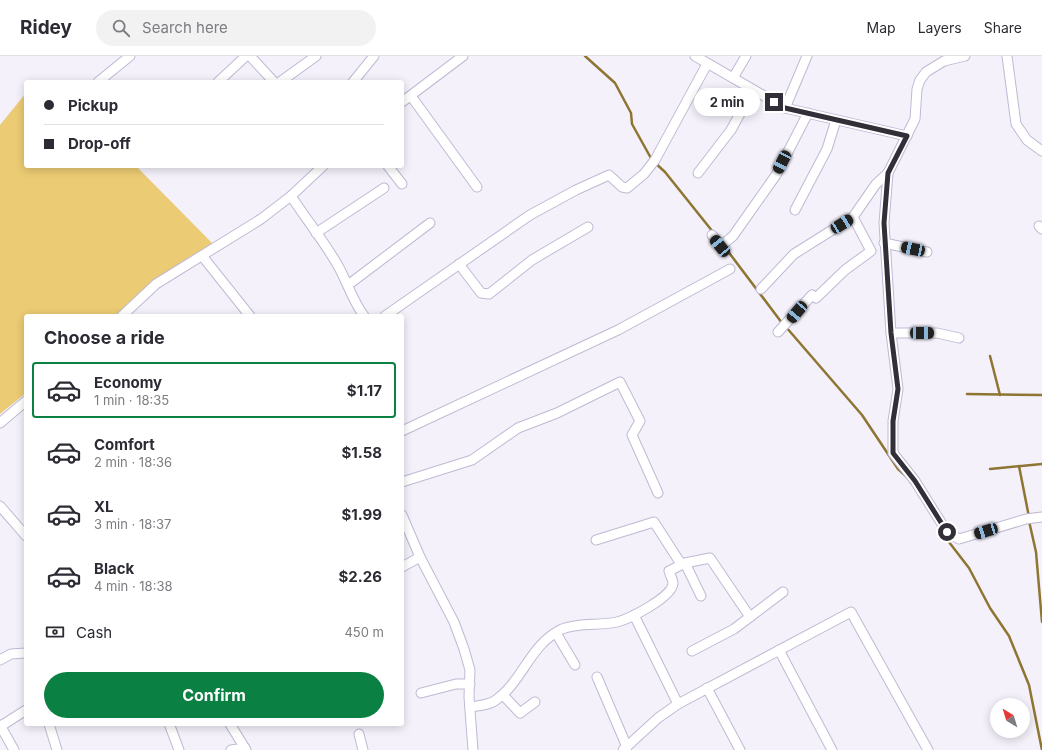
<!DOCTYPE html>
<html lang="en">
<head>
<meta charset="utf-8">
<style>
  body { margin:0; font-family:Inter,sans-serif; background:#f2f2f3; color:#2b2b33; height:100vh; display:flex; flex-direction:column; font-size:15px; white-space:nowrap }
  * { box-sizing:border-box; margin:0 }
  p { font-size:13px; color:#7c7c81 }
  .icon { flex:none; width:22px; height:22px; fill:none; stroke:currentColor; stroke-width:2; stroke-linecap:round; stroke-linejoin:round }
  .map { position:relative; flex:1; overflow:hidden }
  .sheet { position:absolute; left:24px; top:258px; width:380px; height:412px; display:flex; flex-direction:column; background:#fff; border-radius:4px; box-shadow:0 2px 10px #0003 }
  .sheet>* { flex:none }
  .top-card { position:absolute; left:24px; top:24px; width:380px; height:88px; border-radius:4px; box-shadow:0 2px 10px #0003; display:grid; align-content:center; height:88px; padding:0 20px; background:#fff }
  .needle { width:26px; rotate:322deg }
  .tools { position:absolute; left:990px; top:642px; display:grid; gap:8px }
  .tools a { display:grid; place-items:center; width:40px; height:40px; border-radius:50%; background:#fff; box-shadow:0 2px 10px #0003; font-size:20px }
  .end { position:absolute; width:18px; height:18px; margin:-9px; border:5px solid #322f39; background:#fff; box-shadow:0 0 0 2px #fff }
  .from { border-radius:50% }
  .bubble { position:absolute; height:28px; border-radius:14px; background:#fff; box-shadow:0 2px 10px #0003; font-size:13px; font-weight:700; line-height:28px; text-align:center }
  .car { position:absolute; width:12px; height:24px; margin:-12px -6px; border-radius:5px; box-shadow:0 0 3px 1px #0007; background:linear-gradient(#222 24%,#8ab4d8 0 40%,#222 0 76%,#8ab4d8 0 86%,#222 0) }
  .top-card b { display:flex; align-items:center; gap:14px; height:38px; font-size:15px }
  .top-card b+b { border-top:1px solid #e1e1e2 }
  .top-card i { width:10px; height:10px; background:#2b2b33 }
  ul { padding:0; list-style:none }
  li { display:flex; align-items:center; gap:12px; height:56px; margin:0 8px 6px; padding:0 12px; border:2px solid transparent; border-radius:4px }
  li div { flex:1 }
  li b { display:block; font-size:15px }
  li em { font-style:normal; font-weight:700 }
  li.active { border-color:#0b8043 }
  li>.icon { width:36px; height:36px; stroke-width:1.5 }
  h2 { padding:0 20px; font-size:18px; line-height:48px }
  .pay { display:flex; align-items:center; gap:10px; height:44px; padding:0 20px; font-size:15px }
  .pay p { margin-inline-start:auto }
  .primary-button { display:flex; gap:8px; margin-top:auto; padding:8px 20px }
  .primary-button a { flex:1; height:46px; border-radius:24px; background:#0b8043; color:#fff; font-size:16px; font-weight:700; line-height:46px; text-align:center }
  header { display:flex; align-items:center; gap:24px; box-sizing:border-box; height:56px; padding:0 20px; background:#fff; border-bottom:1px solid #e1e1e2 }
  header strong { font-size:19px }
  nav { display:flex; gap:22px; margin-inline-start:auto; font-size:14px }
  .search { width:280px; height:36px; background:#f2f2f3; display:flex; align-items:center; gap:10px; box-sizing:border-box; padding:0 14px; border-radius:22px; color:#7c7c81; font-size:15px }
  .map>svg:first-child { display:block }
  .green { fill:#ebcb73 }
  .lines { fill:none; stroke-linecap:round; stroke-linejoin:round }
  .stream { stroke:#8e7532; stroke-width:2.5 }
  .street-casing { stroke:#c0b9d3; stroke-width:11 }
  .street { stroke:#fff; stroke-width:9 }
  .route { stroke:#322f39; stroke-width:5 }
</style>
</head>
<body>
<header>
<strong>Ridey</strong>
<div class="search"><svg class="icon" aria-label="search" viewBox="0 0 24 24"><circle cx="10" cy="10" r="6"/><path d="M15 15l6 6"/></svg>Search here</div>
<nav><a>Map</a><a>Layers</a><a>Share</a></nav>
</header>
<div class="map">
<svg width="1042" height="694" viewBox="0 0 1042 694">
  <rect width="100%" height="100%" fill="#f4f1fb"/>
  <!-- green -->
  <path class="green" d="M26,37V110H136L212,187L122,260H26V337L0,358V69Z"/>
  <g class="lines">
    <!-- stream -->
    <g class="stream">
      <path d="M585,0L615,27L631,57L632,68L652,104L665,116L713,176"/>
      <path d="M724,190L782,267"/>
      <path d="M786,271L862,359L898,413L908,422"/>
      <path d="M990,300L1000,339"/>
      <path d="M967,338L1042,339"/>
      <path d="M1019,410L1029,461"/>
      <path d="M990,413L1042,408"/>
      <path d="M1029,465L1036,496L1042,566"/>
      <path d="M942,477L969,512L990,552L1009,580L1029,629L1042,694"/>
    </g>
    <!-- street casing -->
    <g class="street-casing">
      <g id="street">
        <path d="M250,0L274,26"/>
        <path d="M695,0L785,52L907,80"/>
        <path d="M965,0L944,5L926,16L920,24L917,33L915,63L888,117L884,167L891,277L898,333L893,365V397L915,425L947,476L959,483L1026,463L1042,461"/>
        <path d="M1007,0L1016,68L1027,84L1042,95"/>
        <path d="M733,22L746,0"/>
        <path d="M98,26L130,0"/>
        <path d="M218,26L246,0"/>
        <path d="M280,26L316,0"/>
        <path d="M353,26L374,0"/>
        <path d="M411,40L477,131"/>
        <path d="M402,46L463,0"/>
        <path d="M785,52L807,0"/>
        <path d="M388,110L402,128"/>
        <path d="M698,117L731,74L753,34"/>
        <path d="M291,140C306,163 323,184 337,208C347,225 352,244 364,260"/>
        <path d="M795,154L827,93L836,64"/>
        <path d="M1039,170L1042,173"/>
        <path d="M316,177L384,132"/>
        <path d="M712,179L721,190L733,180L776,119L808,57"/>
        <path d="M884,187L927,196"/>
        <path d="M203,201L250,260"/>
        <path d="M459,208L481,237L489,238L532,204L588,171"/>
        <path d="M348,229L430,167"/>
        <path d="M761,233L794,198L853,161L876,128L888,117"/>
        <path d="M122,260L156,228L261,163L291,140L323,110"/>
        <path d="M385,260L530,159L576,134L609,119L622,131L627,132L644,118L655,104L707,8"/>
        <path d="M778,276L812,239L816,242L845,214L871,195L853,161"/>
        <path d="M891,277H937L959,282"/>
        <path d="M0,367L26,345"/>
        <path d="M402,375L618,274L730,213"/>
        <path d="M402,426L472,404L518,372L557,357L620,326L640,365L632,379L658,437"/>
        <path d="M0,450L26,480"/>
        <path d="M402,459L420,501L454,566L464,593L470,614L469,641L473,694"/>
        <path d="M596,484L654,466L681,508"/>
        <path d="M685,507L701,540"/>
        <path d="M402,511L420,501"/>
        <path d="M556,577L575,609"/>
        <path d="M779,594L832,694"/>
        <path d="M692,595L734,573L783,536"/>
        <path d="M0,604L11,598L26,597"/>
        <path d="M597,621L627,691"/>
        <path d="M707,632L740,694"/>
        <path d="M421,637L456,628H470"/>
        <path d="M503,639L520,657L535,646"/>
        <path d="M678,648L851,556L928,694"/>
        <path d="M470,651C479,650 489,649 496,644C523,625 530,588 562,573C579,566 600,570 617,566C629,563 673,541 673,527C673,524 670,519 669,515L685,507L710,502L750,561"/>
        <path d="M49,668L57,694"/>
        <path d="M230,668L246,694"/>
        <path d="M0,669L14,694"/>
        <path d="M1,670L26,654"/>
        <path d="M170,670L179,694"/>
        <path d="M359,678L363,694"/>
        <path d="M231,694L245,692"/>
        <path d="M623,694L658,662L678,648L634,559"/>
      </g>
    </g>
    <!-- street -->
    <use href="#street" class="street"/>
  </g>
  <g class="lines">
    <!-- route -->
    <path class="route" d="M774,46L785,52L907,80L888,117L884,167L891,277L898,333L893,365V397L915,425L947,476"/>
  </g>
</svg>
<div class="tools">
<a><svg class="needle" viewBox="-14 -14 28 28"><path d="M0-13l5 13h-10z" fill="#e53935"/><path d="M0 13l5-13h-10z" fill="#7c7c81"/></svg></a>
</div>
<i class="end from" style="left:947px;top:476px"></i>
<i class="end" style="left:774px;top:46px"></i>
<div class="bubble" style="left:694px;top:32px;width:66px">2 min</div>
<i class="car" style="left:782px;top:106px;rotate:207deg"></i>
<i class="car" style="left:842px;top:168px;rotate:58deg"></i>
<i class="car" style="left:720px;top:190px;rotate:321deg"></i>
<i class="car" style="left:913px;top:193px;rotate:282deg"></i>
<i class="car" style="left:797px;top:256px;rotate:220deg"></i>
<i class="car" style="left:922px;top:277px;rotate:90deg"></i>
<i class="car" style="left:986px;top:475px;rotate:253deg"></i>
<div class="top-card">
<b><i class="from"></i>Pickup</b>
<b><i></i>Drop-off</b>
</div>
<section class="sheet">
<h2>Choose a ride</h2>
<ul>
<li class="active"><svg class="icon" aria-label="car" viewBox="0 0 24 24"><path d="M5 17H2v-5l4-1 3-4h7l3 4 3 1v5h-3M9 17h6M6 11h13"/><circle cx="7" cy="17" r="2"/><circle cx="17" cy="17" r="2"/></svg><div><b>Economy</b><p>1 min · 18:35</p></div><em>$1.17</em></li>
<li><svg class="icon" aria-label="car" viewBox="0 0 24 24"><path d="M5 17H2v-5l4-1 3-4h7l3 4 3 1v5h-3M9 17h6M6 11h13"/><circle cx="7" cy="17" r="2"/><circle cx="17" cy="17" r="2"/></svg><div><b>Comfort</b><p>2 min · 18:36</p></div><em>$1.58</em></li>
<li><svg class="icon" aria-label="car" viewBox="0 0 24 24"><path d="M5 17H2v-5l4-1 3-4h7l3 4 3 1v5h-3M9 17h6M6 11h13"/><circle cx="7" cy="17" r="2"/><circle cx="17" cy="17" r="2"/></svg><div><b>XL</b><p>3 min · 18:37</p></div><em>$1.99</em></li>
<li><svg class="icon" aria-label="car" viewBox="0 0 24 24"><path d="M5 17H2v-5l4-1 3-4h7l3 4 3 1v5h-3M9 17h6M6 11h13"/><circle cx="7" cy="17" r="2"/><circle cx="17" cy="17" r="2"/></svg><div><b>Black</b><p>4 min · 18:38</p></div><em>$2.26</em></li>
</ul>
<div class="pay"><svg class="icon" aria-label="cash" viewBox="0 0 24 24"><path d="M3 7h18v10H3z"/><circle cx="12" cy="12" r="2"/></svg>Cash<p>450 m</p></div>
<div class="primary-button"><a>Confirm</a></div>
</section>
</div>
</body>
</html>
